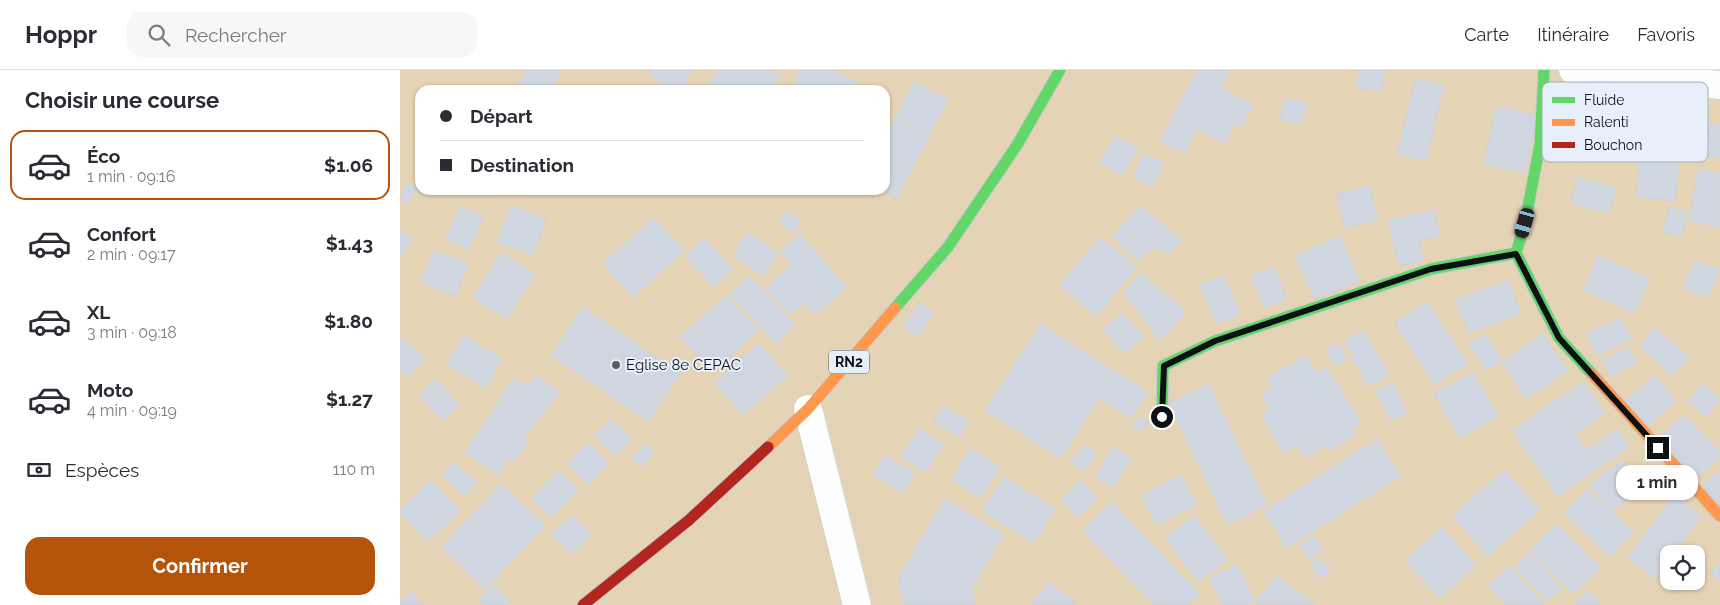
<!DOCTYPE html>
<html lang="fr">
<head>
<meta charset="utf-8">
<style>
  body { margin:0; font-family:Raleway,sans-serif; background:#f7f7f7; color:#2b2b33; height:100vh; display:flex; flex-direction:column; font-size:19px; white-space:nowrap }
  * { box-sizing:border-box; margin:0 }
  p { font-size:16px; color:#7c7c81 }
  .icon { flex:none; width:28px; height:28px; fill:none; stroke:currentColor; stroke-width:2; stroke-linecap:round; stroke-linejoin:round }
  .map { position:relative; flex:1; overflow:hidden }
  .side { display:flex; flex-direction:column; background:#fff; width:400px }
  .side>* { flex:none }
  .banner { position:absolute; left:15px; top:15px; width:475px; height:110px; border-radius:15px; box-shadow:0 1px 4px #0004; display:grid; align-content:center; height:110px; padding:0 25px; background:#fff }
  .buttons { position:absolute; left:1260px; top:475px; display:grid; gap:10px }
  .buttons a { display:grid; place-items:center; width:45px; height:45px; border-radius:10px; background:#fff; box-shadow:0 1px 4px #0004; font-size:25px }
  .end { position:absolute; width:22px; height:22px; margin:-11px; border:6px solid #0e1114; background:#fff; box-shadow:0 0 0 2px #fff }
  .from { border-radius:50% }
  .bubble { position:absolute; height:35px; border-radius:15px; background:#fff; box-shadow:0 1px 4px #0004; font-size:16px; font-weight:700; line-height:35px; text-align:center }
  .car { position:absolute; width:15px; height:30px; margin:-15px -8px; border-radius:6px; box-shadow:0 0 4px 1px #0007; background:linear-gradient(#222 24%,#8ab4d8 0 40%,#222 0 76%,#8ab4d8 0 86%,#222 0) }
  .banner b { display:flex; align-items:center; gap:18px; height:48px; font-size:19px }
  .banner b+b { border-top:1px solid #e1e1e2 }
  .banner i { width:12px; height:12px; background:#2b2b33 }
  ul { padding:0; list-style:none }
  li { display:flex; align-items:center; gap:15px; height:70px; margin:0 10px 8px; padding:0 15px; border:2px solid transparent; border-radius:15px }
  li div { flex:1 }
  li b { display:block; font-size:19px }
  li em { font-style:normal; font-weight:700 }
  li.active { border-color:#b45309 }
  li>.icon { width:45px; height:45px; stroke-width:1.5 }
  h2 { padding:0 25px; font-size:22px; line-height:60px }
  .pay { display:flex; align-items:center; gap:12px; height:55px; padding:0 25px; font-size:19px }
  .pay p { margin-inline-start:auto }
  .action { display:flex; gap:10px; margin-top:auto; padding:10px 25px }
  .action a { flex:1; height:58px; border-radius:15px; background:#b45309; color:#fff; font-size:20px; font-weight:700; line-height:58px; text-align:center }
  header { display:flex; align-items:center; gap:30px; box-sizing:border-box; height:70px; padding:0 25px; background:#fff; border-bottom:1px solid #e1e1e2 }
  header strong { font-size:24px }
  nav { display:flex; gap:28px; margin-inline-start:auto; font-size:18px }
  .search { width:350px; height:45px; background:#f7f7f7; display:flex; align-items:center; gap:12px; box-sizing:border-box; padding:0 18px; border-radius:15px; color:#7c7c81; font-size:19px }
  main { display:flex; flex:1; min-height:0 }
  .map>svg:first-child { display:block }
  .green { fill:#e5d3b6; fill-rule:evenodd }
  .building { fill:#d0d6df; stroke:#cdd1d6 }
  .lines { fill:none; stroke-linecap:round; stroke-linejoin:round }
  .street-casing { stroke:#c9ccd0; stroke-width:29 }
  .fast-casing { stroke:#c9ccd0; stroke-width:13 }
  .slow-casing { stroke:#c9ccd0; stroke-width:13 }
  .jam-casing { stroke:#c9ccd0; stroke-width:13 }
  .street { stroke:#fcfdfe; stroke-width:28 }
  .fast { stroke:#63d668; stroke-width:11 }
  .slow { stroke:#ff974d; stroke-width:11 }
  .jam { stroke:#b3261e; stroke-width:11 }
  .route { stroke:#0e1114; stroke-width:6 }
  .poi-dot { fill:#5b5f63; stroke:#e7f0fa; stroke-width:2 }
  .labels { text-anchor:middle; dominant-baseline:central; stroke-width:4; stroke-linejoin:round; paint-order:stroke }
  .shield { fill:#e7f0fa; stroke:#4f5459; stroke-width:1 }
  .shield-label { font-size:14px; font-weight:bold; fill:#0e1114 }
  .poi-label { font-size:15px; fill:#0e1114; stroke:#e7f0fa; text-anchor:start }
  .key { fill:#e7f0fa; stroke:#a6adb5; stroke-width:1 }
  .key-label { font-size:14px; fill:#0e1114 }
</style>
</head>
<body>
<header>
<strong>Hoppr</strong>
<div class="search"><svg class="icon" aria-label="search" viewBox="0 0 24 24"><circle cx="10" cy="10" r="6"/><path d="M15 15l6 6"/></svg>Rechercher</div>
<nav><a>Carte</a><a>Itinéraire</a><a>Favoris</a></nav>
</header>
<main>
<section class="side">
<h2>Choisir une course</h2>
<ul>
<li class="active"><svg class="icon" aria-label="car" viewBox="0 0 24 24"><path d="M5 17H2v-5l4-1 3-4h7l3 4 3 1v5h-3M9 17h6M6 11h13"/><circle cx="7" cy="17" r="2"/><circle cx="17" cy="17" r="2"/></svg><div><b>Éco</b><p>1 min · 09:16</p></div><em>$1.06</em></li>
<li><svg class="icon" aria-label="car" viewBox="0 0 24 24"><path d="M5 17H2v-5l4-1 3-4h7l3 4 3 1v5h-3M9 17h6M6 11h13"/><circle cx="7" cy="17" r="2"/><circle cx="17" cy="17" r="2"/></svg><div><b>Confort</b><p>2 min · 09:17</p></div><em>$1.43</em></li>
<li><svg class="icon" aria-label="car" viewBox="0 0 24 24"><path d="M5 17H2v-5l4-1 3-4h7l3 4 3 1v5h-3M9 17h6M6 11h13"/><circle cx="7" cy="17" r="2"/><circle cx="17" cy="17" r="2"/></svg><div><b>XL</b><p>3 min · 09:18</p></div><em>$1.80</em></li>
<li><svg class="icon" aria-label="car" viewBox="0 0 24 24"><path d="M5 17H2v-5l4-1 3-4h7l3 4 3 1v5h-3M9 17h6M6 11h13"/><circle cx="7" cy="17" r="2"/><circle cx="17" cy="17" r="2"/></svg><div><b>Moto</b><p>4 min · 09:19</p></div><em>$1.27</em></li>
</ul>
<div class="pay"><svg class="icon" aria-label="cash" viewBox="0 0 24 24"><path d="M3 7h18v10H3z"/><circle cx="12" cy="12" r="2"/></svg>Espèces<p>110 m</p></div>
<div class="action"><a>Confirmer</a></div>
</section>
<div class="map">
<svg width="1320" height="535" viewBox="0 0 1320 535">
  <rect width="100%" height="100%" fill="#ebf0f6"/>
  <!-- green -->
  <path class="green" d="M0,0H1320V535H0ZM20,20H485V120H20ZM1269,484H1296V511H1269Z"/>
  <!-- building -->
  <g class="building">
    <path d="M125,0H160L153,20H118Z"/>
    <path d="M252,0H292L282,20H277L249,6Z"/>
    <path d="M317,0H368L380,6L373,20H307Z"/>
    <path d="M400,0H431L458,12L455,20H391Z"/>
    <path d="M797,0H829L820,17L853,35L841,57L835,53L824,73L797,59L785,83L760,71Z"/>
    <path d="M959,0H985L982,21L956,18Z"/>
    <path d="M1016,8L1044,15L1026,91L997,84Z"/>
    <path d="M514,12L548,29L497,128L482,120H485V69Z"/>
    <path d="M174,14L192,20H172Z"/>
    <path d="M884,28L907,33L902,54L880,49Z"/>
    <path d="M1096,36L1137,45L1124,103L1084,94Z"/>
    <path d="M1309,54L1320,55V87L1305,86Z"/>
    <path d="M1243,56L1282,60L1275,131L1236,127Z"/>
    <path d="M715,65L738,79L722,105L699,92Z"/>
    <path d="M743,84L764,92L753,117L733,108Z"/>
    <path d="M1298,99L1320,103V157L1289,151Z"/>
    <path d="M1177,107L1216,118L1209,143L1171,133Z"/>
    <path d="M6,113L16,118L9,133L0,128Z"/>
    <path d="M970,116L978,150L945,158L936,124Z"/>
    <path d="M61,136L83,147L68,180L45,169Z"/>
    <path d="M111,136L146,149L133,185L97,172Z"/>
    <path d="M741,136L781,170L770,184L753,177L738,190L711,167Z"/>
    <path d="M1269,137L1287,141L1282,166L1263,162Z"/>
    <path d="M1034,140L1040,166L1019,171L1023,191L999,196L988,150Z"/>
    <path d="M387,141L401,151L393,163L378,153Z"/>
    <path d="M253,147L284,180L233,227L203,194Z"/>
    <path d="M0,161L13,168L0,189Z"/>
    <path d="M348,162L379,184L363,206L333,185Z"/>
    <path d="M400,164L447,217L415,245L404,233L390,245L366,218L392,195L380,182Z"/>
    <path d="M940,166L959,211L915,230L895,186Z"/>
    <path d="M700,167L737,197L696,246L660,215Z"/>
    <path d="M305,168L333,199L313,217L285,186Z"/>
    <path d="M34,180L68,194L55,226L21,212Z"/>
    <path d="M101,182L135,204L107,249L73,228Z"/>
    <path d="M1198,185L1250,209L1234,243L1183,220Z"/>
    <path d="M1293,191L1319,200L1309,227L1283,219Z"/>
    <path d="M874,196L887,229L864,238L851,205Z"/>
    <path d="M741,203L786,242L761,271L723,223Z"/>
    <path d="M823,205L840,244L817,254L800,215Z"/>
    <path d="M350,206L395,255L376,273L330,224Z"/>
    <path d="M1108,210L1121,243L1069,263L1056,230Z"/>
    <path d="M326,226L359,259L315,302L280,266Z"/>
    <path d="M1027,232L1068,293L1035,315L994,253Z"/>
    <path d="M520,233L534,243L517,266L504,256Z"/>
    <path d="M183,237L280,304L248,351L151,285Z"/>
    <path d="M721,243L743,266L725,283L703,260Z"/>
    <path d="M1220,247L1231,268L1197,285L1187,264Z"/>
    <path d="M640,254L748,322L731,348L699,328L661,388L585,341Z"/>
    <path d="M1255,258L1289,287L1273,306L1239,276Z"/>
    <path d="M964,260L989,305L968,316L944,270Z"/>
    <path d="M1085,264L1102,290L1086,301L1069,274Z"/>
    <path d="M1143,264L1168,301L1126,329L1101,292Z"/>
    <path d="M64,266L102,289L85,318L47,295Z"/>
    <path d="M3,268L25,289L8,307L0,299V271Z"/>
    <path d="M359,273L387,306L343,345L314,313Z"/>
    <path d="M939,273L947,290L934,296L926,279Z"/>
    <path d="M1229,277L1237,293L1211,307L1202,291Z"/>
    <path d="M907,285L917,303L927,297L961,353L951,359L955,365L930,381L926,375L906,388L897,375L884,383L861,344L869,338L861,325L872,318L867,308Z"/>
    <path d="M1073,302L1098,346L1060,368L1034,324Z"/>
    <path d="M137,305L160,323L125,366L127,374L115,391L108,388L99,405L65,383L115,306L127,317Z"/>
    <path d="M1255,306L1276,331L1247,356L1225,331Z"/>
    <path d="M35,309L59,334L43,350L19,325Z"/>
    <path d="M1183,312L1205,344L1175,364L1186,380L1216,359L1229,377L1158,426L1112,360Z"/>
    <path d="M993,313L1007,343L990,350L976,321Z"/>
    <path d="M809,314L867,435L827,455L769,333Z"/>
    <path d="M1304,315L1320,329L1305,346L1288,330Z"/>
    <path d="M542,335L569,352L560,367L533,351Z"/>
    <path d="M1284,345L1320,382V387L1297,409L1258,369Z"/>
    <path d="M741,346L749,353L739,363L732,356Z"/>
    <path d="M211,349L231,370L215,386L194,365Z"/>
    <path d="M519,358L544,374L526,402L501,387Z"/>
    <path d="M977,369L1001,406L887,478L864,441Z"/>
    <path d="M188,372L209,394L189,415L167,394Z"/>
    <path d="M245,373L254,383L241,397L231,387Z"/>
    <path d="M685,375L697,384L682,402L670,392Z"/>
    <path d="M713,377L731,388L713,417L695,406Z"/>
    <path d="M570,379L600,397L581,428L551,410Z"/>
    <path d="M485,385L515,403L503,423L473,405Z"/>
    <path d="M1223,390L1243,419L1210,442L1190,413Z"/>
    <path d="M54,392L77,413L64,426L41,405Z"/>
    <path d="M158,400L178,420L151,448L131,427Z"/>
    <path d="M1104,400L1140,440L1088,486L1052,446Z"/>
    <path d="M1320,400V435L1303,416Z"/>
    <path d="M782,405L797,435L756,455L741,425Z"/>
    <path d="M604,407L655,439L634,473L582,441Z"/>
    <path d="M30,410L60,441L28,472L0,443V440Z"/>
    <path d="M681,410L698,428L678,448L661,430Z"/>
    <path d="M101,414L146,456L85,519L41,477Z"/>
    <path d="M1187,419L1233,462L1210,487L1164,442Z"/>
    <path d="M1274,425L1301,446L1273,484H1269V489L1254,508L1227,488Z"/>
    <path d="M544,429L604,464L572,518L575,535H504L499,506Z"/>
    <path d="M712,432L800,524L788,535H754L682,460Z"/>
    <path d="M172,445L191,464L171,483L152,465Z"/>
    <path d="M794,445L828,490L798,512L765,468Z"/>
    <path d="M1156,454L1200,498L1174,524L1130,480Z"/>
    <path d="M1042,457L1076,495L1039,528L1005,490Z"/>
    <path d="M914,466L923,479L909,489L900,477Z"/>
    <path d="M1129,482L1162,518L1148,531L1115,498Z"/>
    <path d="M919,488L931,500L922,509L910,496Z"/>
    <path d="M1296,492L1304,501L1296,508Z"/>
    <path d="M1320,492V512L1310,502Z"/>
    <path d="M837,494L855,531L846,535H822L809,508Z"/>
    <path d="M1110,496L1144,533L1142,535H1106L1088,515Z"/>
    <path d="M1269,504V511H1292L1277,524L1264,508Z"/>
    <path d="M877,506L915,535L855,534Z"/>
    <path d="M649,512L676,533L675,535L631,534Z"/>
    <path d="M93,514L110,531L106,535H84L78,529Z"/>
    <path d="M1188,521L1201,535H1174Z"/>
    <path d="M12,522L23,535H0V532Z"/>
  </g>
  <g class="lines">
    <!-- street casing -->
    <g class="street-casing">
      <g id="street">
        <path d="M1173,0L1320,15"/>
        <path d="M408,339L457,535"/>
      </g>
    </g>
    <!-- fast casing -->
    <g class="fast-casing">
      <g id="fast">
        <path d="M1144,0L1140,74L1125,153L1116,183L1159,268L1192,304"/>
        <path d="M495,238L548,177L617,75L660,0"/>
        <path d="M762,347L763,296L815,271L1031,199L1116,183"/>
      </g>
    </g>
    <!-- slow casing -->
    <g class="slow-casing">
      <g id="slow">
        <path d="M1192,304L1320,446"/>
        <path d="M368,377L408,339L495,238"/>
      </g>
    </g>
    <!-- jam casing -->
    <g class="jam-casing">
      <path id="jam" d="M183,535L289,450L368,377"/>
    </g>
    <!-- street -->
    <use href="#street" class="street"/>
    <!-- fast -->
    <use href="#fast" class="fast"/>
    <!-- slow -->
    <use href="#slow" class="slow"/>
    <!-- jam -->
    <use href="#jam" class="jam"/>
  </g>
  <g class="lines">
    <!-- route -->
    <path class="route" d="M762,347L764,296L815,271L1031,199L1116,184L1159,268L1258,378"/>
  </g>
  <!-- markers -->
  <circle class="poi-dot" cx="216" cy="295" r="5"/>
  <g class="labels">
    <!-- shield labels -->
    <rect class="shield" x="429" y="280.5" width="40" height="23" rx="4"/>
    <g class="shield-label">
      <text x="449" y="292">RN2</text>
    </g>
    <!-- poi labels -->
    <g class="poi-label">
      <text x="226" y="295">Eglise 8e CEPAC</text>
    </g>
  </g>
  <!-- legend -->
  <rect x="1142" y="12" width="166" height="80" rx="8" class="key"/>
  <rect x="1152" y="27" width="23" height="6" fill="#63d668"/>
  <rect x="1152" y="49" width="23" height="7" fill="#ff974d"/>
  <rect x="1152" y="72" width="23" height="6" fill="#b3261e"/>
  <g class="key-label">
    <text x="1184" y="35">Fluide</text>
    <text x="1184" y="57">Ralenti</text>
    <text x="1184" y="80">Bouchon</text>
  </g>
</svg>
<div class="buttons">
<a><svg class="icon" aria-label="locate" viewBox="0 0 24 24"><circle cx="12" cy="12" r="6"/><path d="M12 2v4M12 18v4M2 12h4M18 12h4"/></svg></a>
</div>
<i class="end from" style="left:762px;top:347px"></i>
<i class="end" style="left:1258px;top:378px"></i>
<div class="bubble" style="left:1216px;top:395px;width:82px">1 min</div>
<i class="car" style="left:1125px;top:153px;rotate:196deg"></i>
<div class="banner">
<b><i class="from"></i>Départ</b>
<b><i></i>Destination</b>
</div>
</div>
</main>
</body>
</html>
